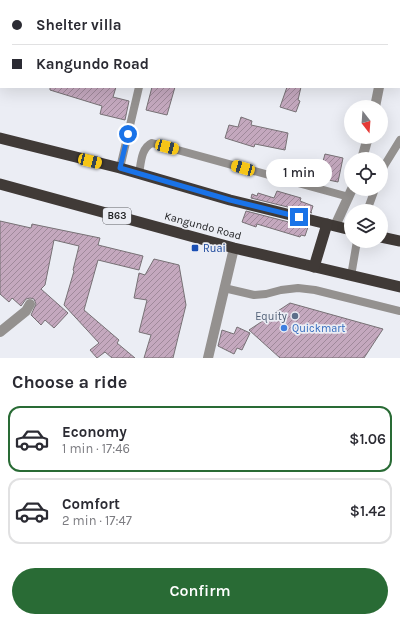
<!DOCTYPE html>
<html lang="en">
<head>
<meta charset="utf-8">
<style>
  body { margin:0; font-family:Karla,sans-serif; background:#f7f7f7; color:#2b2b33; height:100vh; display:flex; flex-direction:column; font-size:15px; white-space:nowrap }
  * { box-sizing:border-box; margin:0 }
  p { font-size:13px; color:#7c7c81 }
  .icon { flex:none; width:22px; height:22px; fill:none; stroke:currentColor; stroke-width:2; stroke-linecap:round; stroke-linejoin:round }
  .map { position:relative; height:358px; overflow:hidden }
  .side { display:flex; flex-direction:column; background:#fff; flex:1 }
  .side>* { flex:none }
  .guide { position:absolute; left:0px; top:0px; width:400px; height:88px; box-shadow:0 4px 16px #0002; display:grid; align-content:center; height:88px; padding:0 12px; background:#fff }
  .needle { width:26px; rotate:163deg }
  .fabs { position:absolute; left:344px; top:100px; display:grid; gap:8px }
  .fabs a { display:grid; place-items:center; width:44px; height:44px; border-radius:50%; background:#fff; box-shadow:0 4px 16px #0002; font-size:20px }
  .end { position:absolute; width:18px; height:18px; margin:-9px; border:5px solid #1a73e8; background:#fff; box-shadow:0 0 0 2px #fff }
  .from { border-radius:50% }
  .bubble { position:absolute; height:28px; border-radius:14px; background:#fff; box-shadow:0 4px 16px #0002; font-size:13px; font-weight:600; line-height:28px; text-align:center }
  .car { position:absolute; width:12px; height:24px; margin:-12px -6px; border-radius:5px; box-shadow:0 0 3px 1px #0007; background:linear-gradient(#f5c518 24%,#345 0 40%,#f5c518 0 76%,#345 0 86%,#f5c518 0) }
  .guide b { display:flex; align-items:center; gap:14px; height:38px; font-size:15px }
  .guide b+b { border-top:1px solid #e1e1e2 }
  .guide i { width:10px; height:10px; background:#2b2b33 }
  ul { padding:0; list-style:none }
  li { display:flex; align-items:center; gap:12px; height:66px; margin:0 8px 6px; padding:0 4px; border:2px solid #e1e1e2; border-radius:12px }
  li div { flex:1 }
  li b { display:block; font-size:15px }
  li em { font-style:normal; font-weight:600 }
  li.active { border-color:#296b35 }
  li>.icon { width:36px; height:36px; stroke-width:1.5 }
  h2 { padding:0 12px; font-size:18px; line-height:48px }
  .primary-button { display:flex; gap:8px; margin-top:auto; padding:8px 12px }
  .primary-button a { flex:1; height:46px; border-radius:24px; background:#296b35; color:#fff; font-size:16px; font-weight:600; line-height:46px; text-align:center }
  .map>svg:first-child { display:block }
  .building { fill:url(#building-hatch); stroke:#777175 }
  .lines { fill:none; stroke-linecap:round; stroke-linejoin:round }
  .service { stroke:#94918f; stroke-width:8 }
  .minor { stroke:#94918f; stroke-width:10 }
  .trunk { stroke:#403a37; stroke-width:11 }
  .route { stroke:#1a73e8; stroke-width:5 }
  .transit-dot { fill:#1a4fb4; stroke:#ebedf4; stroke-width:1.5 }
  .service-dot { fill:#5c6f8a; stroke:#ebedf4; stroke-width:1.5 }
  .shop-dot { fill:#3f7fe0; stroke:#ebedf4; stroke-width:1.5 }
  .labels { text-anchor:middle; dominant-baseline:central; stroke-width:3.5; stroke-linejoin:round; paint-order:stroke }
  .shield { fill:#ebedf4; stroke:#5f6064; stroke-width:1 }
  .shield-label { font-size:10px; font-weight:bold; fill:#232426 }
  .street-label { font-size:11px; fill:#232426; stroke:#ebedf4 }
  .transit-label { font-size:11px; fill:#164399; stroke:#ebedf4; text-anchor:start }
  .service-label { font-size:11px; fill:#4e5e75; stroke:#ebedf4; text-anchor:end }
  .shop-label { font-size:11px; fill:#366cbe; stroke:#ebedf4; text-anchor:start }
</style>
</head>
<body>
<div class="map">
<svg width="400" height="358" viewBox="0 0 400 358">
  <defs>
    <pattern id="building-hatch" width="6" height="6" patternUnits="userSpaceOnUse"><rect width="6" height="6" fill="#c4a8be"/><path d="M-1 1l2-2M0 6l6-6M5 7l2-2" fill="none" stroke="#9f899a"/></pattern>
  </defs>
  <rect width="100%" height="100%" fill="#ebedf4"/>
  <!-- building -->
  <g class="building">
    <path d="M50,87H116L113,97L129,101L125,120L100,114L102,106L50,90Z"/>
    <path d="M152,87H175L167,115L146,110Z"/>
    <path d="M287,87H301L298,100L300,101L296,112L280,107Z"/>
    <path d="M241,117L252,121L251,125L288,133L285,150L255,144L254,147L225,138L229,125L238,127Z"/>
    <path d="M325,154L343,158L338,182L319,178L320,176L303,171L306,160L322,165Z"/>
    <path d="M277,191L301,198L300,201L313,206L311,212L312,213L251,198L252,194L257,196L258,193L274,198Z"/>
    <path d="M246,211L308,227L305,236L301,235L300,237L257,224L256,227L242,222Z"/>
    <path d="M0,221L31,228L32,224L100,238L98,245L143,256L139,270L98,260L84,310L119,340L117,343L135,358H112L105,352L97,358L90,350L99,343L64,305L74,271L73,270L79,246L54,240L45,285L41,289L68,313L54,328L45,320L41,325L31,315L36,304L34,299L30,298L26,299L21,306L12,298L9,302L0,294Z"/>
    <path d="M154,259L179,265L186,305L173,358H144L151,335L139,332L147,300L134,298L139,273L145,275Z"/>
    <path d="M290,303L383,329L364,358H280L249,330Z"/>
    <path d="M237,327L250,333L242,350L237,348L234,354L218,346L222,330L234,334Z"/>
  </g>
  <g class="lines">
    <!-- service -->
    <g class="service">
      <path d="M17,1V0"/>
      <path d="M120,168L139,87"/>
      <path d="M381,173L384,166L400,140"/>
      <path d="M139,174C141,163 141,148 152,143L349,197"/>
      <path d="M367,211L375,189"/>
      <path d="M351,276L357,241"/>
      <path d="M224,288L254,295L266,294L281,290L298,288L315,290L400,311"/>
    </g>
    <!-- minor -->
    <g class="minor">
      <path d="M302,0L305,1"/>
      <path d="M399,26H400"/>
      <path d="M375,107L379,87"/>
      <path d="M362,159L368,137"/>
      <path d="M335,226L352,189"/>
      <path d="M0,332L26,311L30,304"/>
      <path d="M208,358L234,248"/>
    </g>
    <!-- trunk -->
    <g class="trunk">
      <path d="M0,138L120,168L230,200L351,230"/>
      <path d="M0,184L234,248L400,287"/>
      <path d="M381,237L400,241"/>
      <path d="M314,267L327,224"/>
    </g>
  </g>
  <g class="lines">
    <!-- route -->
    <path class="route" d="M128,134L120,168L230,200L299,217"/>
  </g>
  <!-- markers -->
  <rect class="transit-dot" x="191" y="244" width="8" height="8" rx="2"/>
  <circle class="service-dot" cx="295" cy="316" r="4"/>
  <circle class="shop-dot" cx="284" cy="328" r="4"/>
  <g class="labels">
    <!-- shield labels -->
    <rect class="shield" x="103" y="208" width="28" height="16" rx="3"/>
    <g class="shield-label">
      <text x="117" y="216">B63</text>
    </g>
    <!-- street labels -->
    <g class="street-label">
      <text transform="translate(203 226) rotate(15)">Kangundo Road</text>
    </g>
    <!-- transit labels -->
    <g class="transit-label">
      <text x="203" y="248">Ruai</text>
    </g>
    <!-- service labels -->
    <g class="service-label">
      <text x="287" y="316">Equity</text>
    </g>
    <!-- shop labels -->
    <g class="shop-label">
      <text x="292" y="328">Quickmart</text>
    </g>
  </g>
</svg>
<div class="fabs">
<a><svg class="needle" viewBox="-14 -14 28 28"><path d="M0-13l5 13h-10z" fill="#e53935"/><path d="M0 13l5-13h-10z" fill="#7c7c81"/></svg></a>
<a><svg class="icon" aria-label="locate" viewBox="0 0 24 24"><circle cx="12" cy="12" r="6"/><path d="M12 2v4M12 18v4M2 12h4M18 12h4"/></svg></a>
<a><svg class="icon" aria-label="layers" viewBox="0 0 24 24"><path d="M12 4l9 5-9 5-9-5zM3 14l9 5 9-5"/></svg></a>
</div>
<i class="end from" style="left:128px;top:134px"></i>
<i class="end" style="left:299px;top:217px"></i>
<div class="bubble" style="left:266px;top:159px;width:66px">1 min</div>
<i class="car" style="left:167px;top:147px;rotate:105deg"></i>
<i class="car" style="left:90px;top:161px;rotate:104deg"></i>
<i class="car" style="left:243px;top:168px;rotate:286deg"></i>
<div class="guide">
<b><i class="from"></i>Shelter villa</b>
<b><i></i>Kangundo Road</b>
</div>
</div>
<section class="side">
<h2>Choose a ride</h2>
<ul>
<li class="active"><svg class="icon" aria-label="car" viewBox="0 0 24 24"><path d="M5 17H2v-5l4-1 3-4h7l3 4 3 1v5h-3M9 17h6M6 11h13"/><circle cx="7" cy="17" r="2"/><circle cx="17" cy="17" r="2"/></svg><div><b>Economy</b><p>1 min · 17:46</p></div><em>$1.06</em></li>
<li><svg class="icon" aria-label="car" viewBox="0 0 24 24"><path d="M5 17H2v-5l4-1 3-4h7l3 4 3 1v5h-3M9 17h6M6 11h13"/><circle cx="7" cy="17" r="2"/><circle cx="17" cy="17" r="2"/></svg><div><b>Comfort</b><p>2 min · 17:47</p></div><em>$1.42</em></li>
</ul>
<div class="primary-button"><a>Confirm</a></div>
</section>
</body>
</html>
